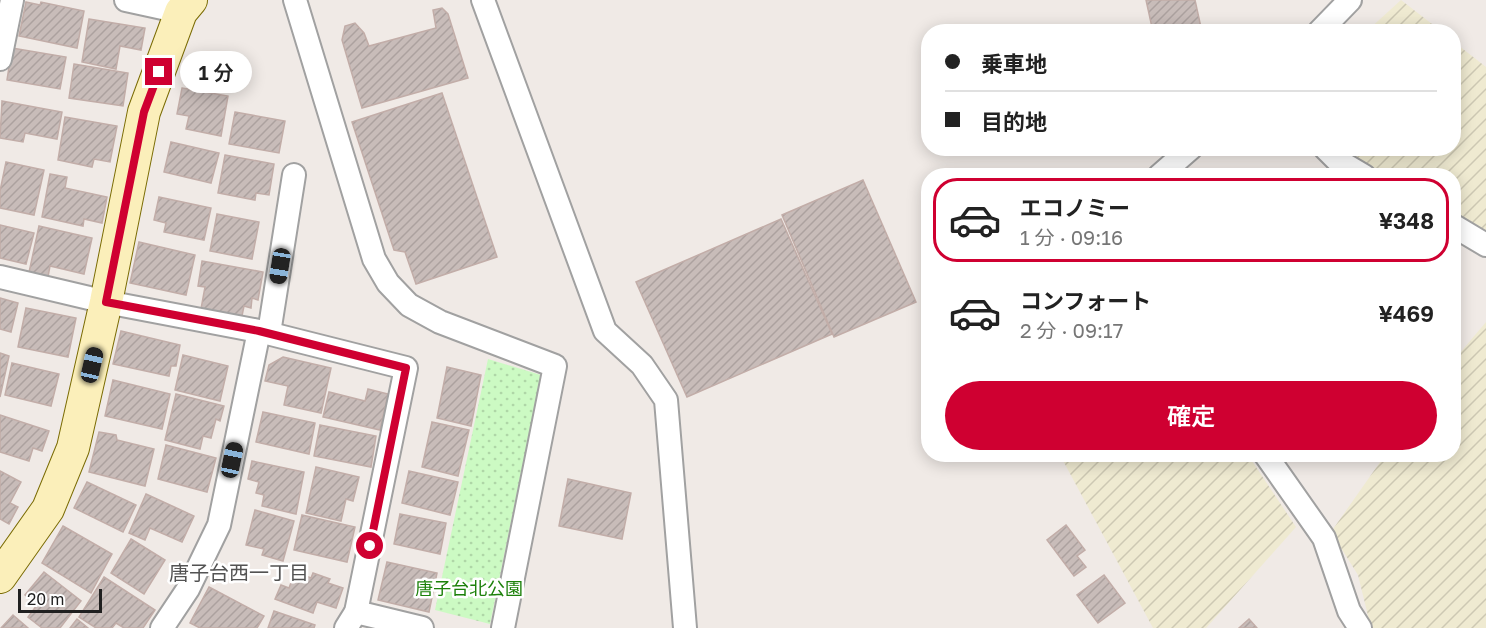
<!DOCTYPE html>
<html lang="ja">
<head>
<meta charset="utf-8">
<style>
  body { margin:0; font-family:"Golos Text","Noto Sans JP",sans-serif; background:#f6f6f6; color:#222; height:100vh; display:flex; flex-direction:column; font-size:22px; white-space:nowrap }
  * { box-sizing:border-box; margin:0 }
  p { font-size:20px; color:#767676 }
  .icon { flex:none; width:33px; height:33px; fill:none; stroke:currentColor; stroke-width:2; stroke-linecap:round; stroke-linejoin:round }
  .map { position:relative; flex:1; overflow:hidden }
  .panel { position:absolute; left:921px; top:168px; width:540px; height:294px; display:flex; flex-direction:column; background:#fff; border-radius:24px; box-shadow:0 3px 15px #0003 }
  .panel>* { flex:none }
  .top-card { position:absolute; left:921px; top:24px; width:540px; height:132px; border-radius:24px; box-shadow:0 3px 15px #0003; display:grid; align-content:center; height:132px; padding:0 24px; background:#fff }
  .scale { position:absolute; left:18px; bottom:15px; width:84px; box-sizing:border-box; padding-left:6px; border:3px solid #202020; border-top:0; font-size:16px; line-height:21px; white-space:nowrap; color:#202020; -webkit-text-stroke:4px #fff; paint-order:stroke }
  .end { position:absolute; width:27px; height:27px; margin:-14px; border:8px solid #cf0031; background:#fff; box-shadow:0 0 0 3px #fff }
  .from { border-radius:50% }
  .bubble { position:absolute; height:42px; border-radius:21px; background:#fff; box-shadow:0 3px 15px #0003; font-size:20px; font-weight:600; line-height:42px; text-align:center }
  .car { position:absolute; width:18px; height:36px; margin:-18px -9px; border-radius:8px; box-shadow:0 0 4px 2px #0007; background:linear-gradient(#222 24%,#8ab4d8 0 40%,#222 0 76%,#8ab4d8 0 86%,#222 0) }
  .top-card b { display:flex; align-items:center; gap:21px; height:57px; font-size:22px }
  .top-card b+b { border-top:2px solid #e0e0e0 }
  .top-card i { width:15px; height:15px; background:#222 }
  ul { padding:10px 0 0; list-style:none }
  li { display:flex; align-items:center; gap:18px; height:84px; margin:0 12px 9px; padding:0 12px; border:3px solid transparent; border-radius:24px }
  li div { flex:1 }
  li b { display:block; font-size:22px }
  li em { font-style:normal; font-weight:600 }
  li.current { border-color:#cf0031 }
  li>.icon { width:54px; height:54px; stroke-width:1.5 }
  .cta { display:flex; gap:12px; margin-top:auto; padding:12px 24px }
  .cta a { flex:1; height:69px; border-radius:36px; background:#cf0031; color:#fff; font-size:24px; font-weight:600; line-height:69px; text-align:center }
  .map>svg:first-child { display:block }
  .farmland { fill:url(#farmland-furrows) }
  .park { fill:url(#park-dots) }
  .building { fill:url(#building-hatch); stroke:#c2ada8; stroke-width:1.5 }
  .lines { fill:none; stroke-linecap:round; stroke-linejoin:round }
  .street-casing { stroke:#a1a1a1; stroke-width:26 }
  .secondary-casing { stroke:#7a6b03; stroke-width:34 }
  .street { stroke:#fff; stroke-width:22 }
  .secondary { stroke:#fbefba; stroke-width:32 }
  .route { stroke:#cf0031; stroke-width:8 }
  .labels { text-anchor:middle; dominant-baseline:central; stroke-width:5; stroke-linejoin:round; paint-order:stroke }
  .park-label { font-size:18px; fill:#1c810a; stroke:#fff }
  .neighbourhood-label { font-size:20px; fill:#535353; stroke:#fff }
</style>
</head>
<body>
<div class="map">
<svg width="1486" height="628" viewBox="0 0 1486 628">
  <defs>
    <pattern id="farmland-furrows" width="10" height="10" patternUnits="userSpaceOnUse" patternTransform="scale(1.5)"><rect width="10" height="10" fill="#efead1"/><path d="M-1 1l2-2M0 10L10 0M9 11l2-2" fill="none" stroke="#cdc8b3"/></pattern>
    <pattern id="park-dots" width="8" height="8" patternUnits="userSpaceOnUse" patternTransform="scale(1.5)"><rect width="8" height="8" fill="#ccfac3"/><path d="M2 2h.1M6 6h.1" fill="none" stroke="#afd6a7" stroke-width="1.8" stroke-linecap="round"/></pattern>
    <pattern id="building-hatch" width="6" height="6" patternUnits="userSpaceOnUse" patternTransform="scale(1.5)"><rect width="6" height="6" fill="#c8bcb9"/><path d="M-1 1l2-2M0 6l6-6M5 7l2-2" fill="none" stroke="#aca19f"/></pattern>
  </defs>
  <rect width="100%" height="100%" fill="#f0eae6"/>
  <!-- farmland -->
  <g class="farmland">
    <path d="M1401,0L1441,31H1367Z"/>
    <path d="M1454,42L1486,67V232L1454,214V176L1383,175L1337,149L1454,148Z"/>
    <path d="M1486,322V628H1371L1358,575L1331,532L1385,455L1454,454V360Z"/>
    <path d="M1060,455H1248L1296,527L1206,628H1153Z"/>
  </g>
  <!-- park -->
  <path class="park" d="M488,359L541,375L490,624L435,610Z"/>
  <!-- building -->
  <g class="building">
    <path d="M1146,0H1195L1202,32H1153Z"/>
    <path d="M26,2L40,5L41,2L84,11L77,48L19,36Z"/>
    <path d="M442,8L448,14L468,78L362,108L342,40L345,26L355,23L364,33L369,46L436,28L433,10Z"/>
    <path d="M89,19L145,28L141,50L120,46L116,69L82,62Z"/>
    <path d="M12,48L66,57L60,89L7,80Z"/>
    <path d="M74,64L128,73L123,106L69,98Z"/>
    <path d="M182,88L228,96L221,136L186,129L189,116L177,114Z"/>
    <path d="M442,93L497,257L416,284L405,252L394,250L352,122Z"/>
    <path d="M2,101L62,112L57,139L25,133L23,142L0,138Z"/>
    <path d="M235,112L285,121L279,153L229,144Z"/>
    <path d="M65,117L117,126L110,162L94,159L92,167L58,160Z"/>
    <path d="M171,142L219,153L211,183L164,172Z"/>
    <path d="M225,155L274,164L269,195L256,193L255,200L218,193Z"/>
    <path d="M6,162L44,170L34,215L0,208V191Z"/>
    <path d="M50,174L67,177L65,188L107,197L102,223L84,219L83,226L42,217Z"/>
    <path d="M863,180L916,302L834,337L782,215Z"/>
    <path d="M159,197L211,208L204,240L164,232L166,223L154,220Z"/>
    <path d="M217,214L259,222L252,259L210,251Z"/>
    <path d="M781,219L832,334L687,397L636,282Z"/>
    <path d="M0,225L34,233L26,264L0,258Z"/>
    <path d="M39,226L92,238L84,274L50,266L47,282L28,277Z"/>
    <path d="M139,242L195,255L186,295L130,283Z"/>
    <path d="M202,261L263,272L258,300L252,298L251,308L244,306L242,316L201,309L205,287L198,286Z"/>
    <path d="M0,298L18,303L11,332L0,329Z"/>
    <path d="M26,308L76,318L68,357L18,347Z"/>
    <path d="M121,331L180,345L176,366H171L169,376L113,364Z"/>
    <path d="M0,353L9,356L0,397Z"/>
    <path d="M183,355L228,366L220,401L175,390Z"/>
    <path d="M283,357L331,368L321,413L284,405L288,386L265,381L269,365Z"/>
    <path d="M12,363L59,374L51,406L5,395Z"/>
    <path d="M447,367L481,375L471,426L437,418Z"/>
    <path d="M113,380L170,394L162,429L105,416Z"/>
    <path d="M368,389L388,394L380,430L323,417L329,392L365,401Z"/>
    <path d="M176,394L224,406L220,421L216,419L211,438L203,436L200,449L165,440Z"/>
    <path d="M263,412L315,423L309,454L256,442Z"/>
    <path d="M0,415L49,431L42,451L33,448L29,461L0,452Z"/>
    <path d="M432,422L469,430L458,476L422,467Z"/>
    <path d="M320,425L376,436L371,467L314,456Z"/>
    <path d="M99,432L116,435L117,440L154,449L145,486L89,472Z"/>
    <path d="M166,445L216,458L207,492L158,479Z"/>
    <path d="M252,461L304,472L296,514L262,506L264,495L256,493L259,482L248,479Z"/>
    <path d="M316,467L359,477L353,501L346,499L341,521L306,513Z"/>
    <path d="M0,471L21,482L10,503L18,507L9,524L0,519Z"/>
    <path d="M409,471L458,482L450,515L402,503Z"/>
    <path d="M568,479L631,493L622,539L559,526Z"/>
    <path d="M87,482L136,505L123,532L74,508Z"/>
    <path d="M146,494L194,516L182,542L150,528L145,540L129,533Z"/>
    <path d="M255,510L294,521L283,561L262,555L264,549L246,545Z"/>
    <path d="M400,514L446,523L440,554L394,544Z"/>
    <path d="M302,515L355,527L347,562L294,550Z"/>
    <path d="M1066,525L1085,550L1077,556L1086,567L1074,576L1047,540Z"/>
    <path d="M63,526L112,554L91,593L42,563Z"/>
    <path d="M131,539L165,560L144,594L111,573Z"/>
    <path d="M387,562L437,573L429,612L378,600Z"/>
    <path d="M44,572L81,601L60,628H42L28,617L37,605L25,595Z"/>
    <path d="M295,572L311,578L313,573L330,579L328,583L343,588L336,608L317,602L313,613L275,599L281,585L289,588Z"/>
    <path d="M1104,575L1125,603L1098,623L1077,595Z"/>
    <path d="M104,577L155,610L143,628H124L116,623L112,628H96L79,617Z"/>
    <path d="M209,587L264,616L257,628H200L190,623Z"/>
    <path d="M274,611L315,625L314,628H268Z"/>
    <path d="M13,615L28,628H1Z"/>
    <path d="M77,619L88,628H70Z"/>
    <path d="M1249,619L1257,628H1239Z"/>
  </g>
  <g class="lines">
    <!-- street casing -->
    <g class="street-casing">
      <g id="street">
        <path d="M126,0L181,12"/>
        <path d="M295,0L374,259L388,283L409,305L440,322L555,366L503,628"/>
        <path d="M483,0L605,331L642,365L666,400L685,628"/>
        <path d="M1319,32L1350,0"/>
        <path d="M0,59L12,0"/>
        <path d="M1325,148L1337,160L1364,176"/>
        <path d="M1159,176L1191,148"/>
        <path d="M1454,226L1486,245"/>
        <path d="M0,277L106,302L259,331L406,368L356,612L346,628"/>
        <path d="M269,333L294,175"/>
        <path d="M1265,454L1324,538L1349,611L1360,628"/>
        <path d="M356,612L422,628"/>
        <path d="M162,628L188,589L219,525L259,331"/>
      </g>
    </g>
    <!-- secondary casing -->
    <g class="secondary-casing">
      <path id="secondary" d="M0,577L48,509L73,448L106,302L144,112L181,12L191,0"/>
    </g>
    <!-- street -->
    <use href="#street" class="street"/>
    <!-- secondary -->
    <use href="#secondary" class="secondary"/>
  </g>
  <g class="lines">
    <!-- route -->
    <path class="route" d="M159,72L144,112L106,302L259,331L406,368L370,546"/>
  </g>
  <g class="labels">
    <!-- park labels -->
    <g class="park-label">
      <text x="469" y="588">唐子台北公園</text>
    </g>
    <!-- neighbourhood labels -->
    <g class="neighbourhood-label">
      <text x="239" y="572">唐子台西一丁目</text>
    </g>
  </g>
</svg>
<div class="scale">20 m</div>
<i class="end from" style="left:370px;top:546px"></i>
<i class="end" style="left:159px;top:72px"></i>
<div class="bubble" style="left:180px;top:51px;width:72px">1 分</div>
<i class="car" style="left:280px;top:266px;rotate:189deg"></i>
<i class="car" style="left:92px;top:365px;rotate:13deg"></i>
<i class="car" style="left:232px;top:460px;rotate:12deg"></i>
<div class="top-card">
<b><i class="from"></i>乗車地</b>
<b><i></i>目的地</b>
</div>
<section class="panel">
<ul>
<li class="current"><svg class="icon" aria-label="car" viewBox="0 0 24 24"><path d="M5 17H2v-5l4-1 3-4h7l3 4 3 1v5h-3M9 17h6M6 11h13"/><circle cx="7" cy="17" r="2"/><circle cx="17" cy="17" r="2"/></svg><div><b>エコノミー</b><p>1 分 · 09:16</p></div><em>¥348</em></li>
<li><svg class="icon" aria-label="car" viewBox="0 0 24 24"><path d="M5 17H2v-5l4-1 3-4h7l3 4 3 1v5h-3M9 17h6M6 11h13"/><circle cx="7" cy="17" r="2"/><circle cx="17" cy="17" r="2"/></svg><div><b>コンフォート</b><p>2 分 · 09:17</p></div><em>¥469</em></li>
</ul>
<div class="cta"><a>確定</a></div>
</section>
</div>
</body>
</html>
